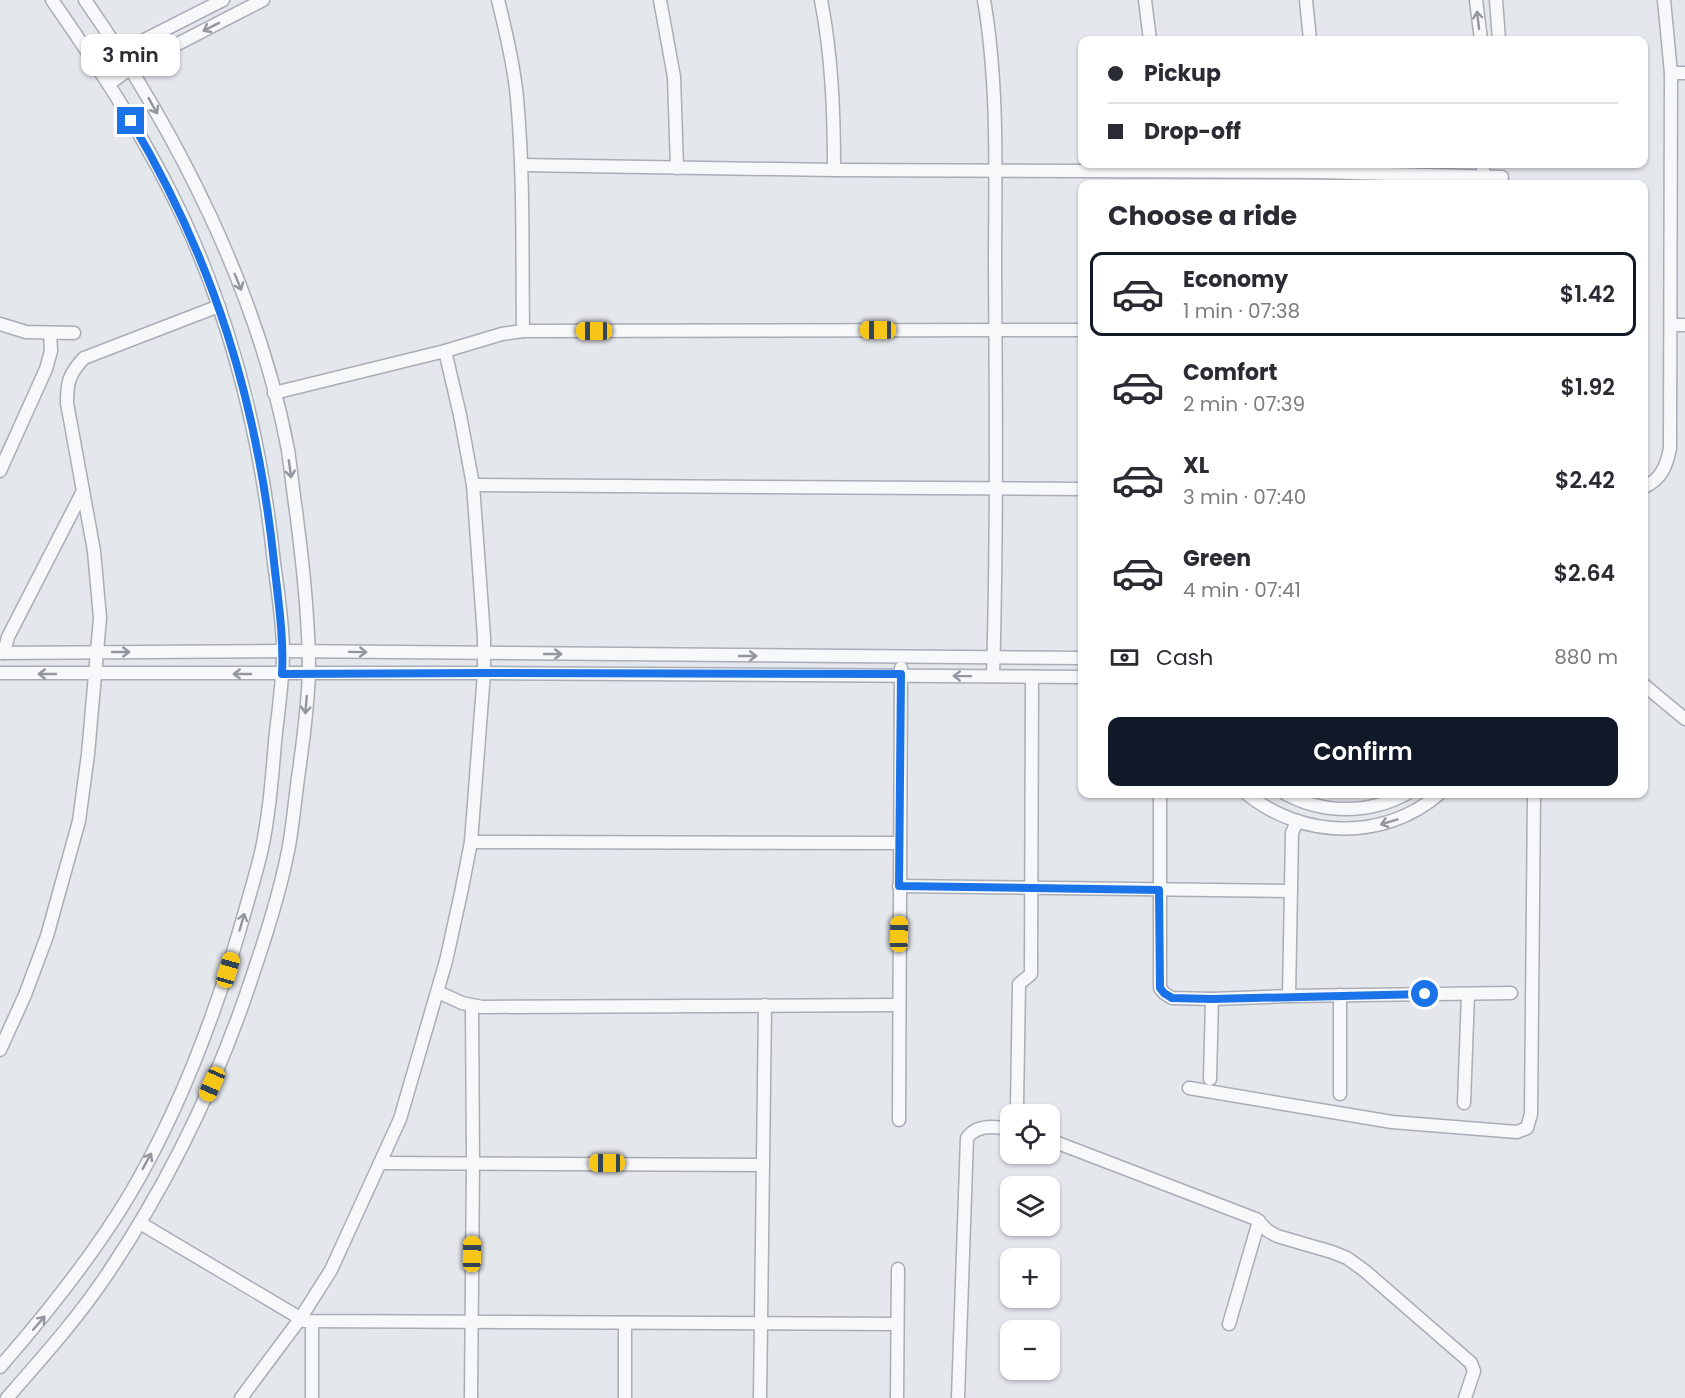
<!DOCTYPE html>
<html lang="en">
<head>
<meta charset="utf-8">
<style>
  body { margin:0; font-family:Poppins,sans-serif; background:#f7f7f7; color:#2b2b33; height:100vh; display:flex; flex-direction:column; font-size:22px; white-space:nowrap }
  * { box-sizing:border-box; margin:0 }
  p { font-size:20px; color:#7c7c81 }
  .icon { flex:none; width:33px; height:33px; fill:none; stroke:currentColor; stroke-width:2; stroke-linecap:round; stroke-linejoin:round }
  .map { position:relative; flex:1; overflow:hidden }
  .side { position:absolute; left:1078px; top:180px; width:570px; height:618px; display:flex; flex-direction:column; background:#fff; border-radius:12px; box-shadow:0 2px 4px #0004 }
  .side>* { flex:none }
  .banner { position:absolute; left:1078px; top:36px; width:570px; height:132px; border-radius:12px; box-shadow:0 2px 4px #0004; display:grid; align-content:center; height:132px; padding:0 30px; background:#fff }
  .buttons { position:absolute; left:1000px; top:1104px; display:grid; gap:12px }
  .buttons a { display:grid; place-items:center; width:60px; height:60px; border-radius:12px; background:#fff; box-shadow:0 2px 4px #0004; font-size:30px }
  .end { position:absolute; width:27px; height:27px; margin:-14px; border:8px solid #1a73e8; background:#fff; box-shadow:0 0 0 3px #fff }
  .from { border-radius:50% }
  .bubble { position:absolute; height:42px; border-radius:12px; background:#fff; box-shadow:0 2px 4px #0004; font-size:20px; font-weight:600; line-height:42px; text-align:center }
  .car { position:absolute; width:18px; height:36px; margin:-18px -9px; border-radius:8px; box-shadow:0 0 4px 2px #0007; background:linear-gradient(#f5c518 24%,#345 0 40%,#f5c518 0 76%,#345 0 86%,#f5c518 0) }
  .banner b { display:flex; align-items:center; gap:21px; height:57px; font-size:22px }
  .banner b+b { border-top:2px solid #e1e1e2 }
  .banner i { width:15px; height:15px; background:#2b2b33 }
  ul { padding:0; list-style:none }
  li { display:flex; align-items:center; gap:18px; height:84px; margin:0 12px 9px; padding:0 18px; border:3px solid transparent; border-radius:12px }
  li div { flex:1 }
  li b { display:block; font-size:22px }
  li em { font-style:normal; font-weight:600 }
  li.active { border-color:#111827 }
  li>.icon { width:54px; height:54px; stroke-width:1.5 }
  h2 { padding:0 30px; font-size:27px; line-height:72px }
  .pay { display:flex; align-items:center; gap:15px; height:66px; padding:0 30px; font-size:22px }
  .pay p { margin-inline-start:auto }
  .cta { display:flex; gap:12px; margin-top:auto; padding:12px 30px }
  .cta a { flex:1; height:69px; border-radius:12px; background:#111827; color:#fff; font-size:24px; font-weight:600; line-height:69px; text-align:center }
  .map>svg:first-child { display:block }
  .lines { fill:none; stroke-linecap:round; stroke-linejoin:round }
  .minor-casing { stroke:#a9adb6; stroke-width:15 }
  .minor { stroke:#f7f8fa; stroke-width:12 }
  .oneway { stroke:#92969f }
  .route { stroke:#1a73e8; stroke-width:8 }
</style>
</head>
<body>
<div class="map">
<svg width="1685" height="1398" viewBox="0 0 1685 1398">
  <rect width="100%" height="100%" fill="#e4e7ec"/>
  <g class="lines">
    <!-- minor casing -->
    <g class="minor-casing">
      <g id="minor">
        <path d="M498,0C506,32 514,65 517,98C524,176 522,253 523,331"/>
        <path d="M660,0L674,77L677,168"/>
        <path d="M821,0C832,56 834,113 834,170"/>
        <path d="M984,0C999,88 995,179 995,267C996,404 997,540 993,676"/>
        <path d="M1145,0L1150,40"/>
        <path d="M1306,0L1310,40"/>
        <path d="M1476,0L1481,40"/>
        <path d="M1496,0L1499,40"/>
        <path d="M97,64L223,0"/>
        <path d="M1671,73H1685"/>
        <path d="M109,84L131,68L263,0"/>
        <path d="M1483,164V183"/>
        <path d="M522,165L834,170L1316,172L1502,177"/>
        <path d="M0,324L26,332L74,333"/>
        <path d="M1671,325H1685"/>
        <path d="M274,393L445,351L502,334L523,331L1083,330"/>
        <path d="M0,471L46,369L51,351L50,333"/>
        <path d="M473,485L1083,489"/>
        <path d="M1644,487C1661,480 1667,465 1670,448L1671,73L1664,0"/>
        <path d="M0,653L283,651L1083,658"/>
        <path d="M4,653L8,637L83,491"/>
        <path d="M0,673H484L1083,677"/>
        <path d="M1644,685L1685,719"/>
        <path d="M1160,794V988L1164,993L1172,998L1212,999L1289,996"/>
        <path d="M1247,794C1303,839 1384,841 1439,794"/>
        <path d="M1286,794C1323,814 1369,814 1406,794"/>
        <path d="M1297,821L1292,833L1289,996L1511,993"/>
        <path d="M471,842L900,843"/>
        <path d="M899,886L1291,891"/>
        <path d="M438,992L462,1003L482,1007L898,1005"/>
        <path d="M0,1050L25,995L47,936L79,821L88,754L100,618L94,551L67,403C67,382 69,374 84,358L219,306"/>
        <path d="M1210,1079L1212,999"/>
        <path d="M1189,1088L1392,1122L1517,1132L1527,1128L1531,1114L1534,794"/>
        <path d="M1340,1094V995"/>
        <path d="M1464,1103L1468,994"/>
        <path d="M1017,1104L1019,984L1031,974L1032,677"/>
        <path d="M899,1120L901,668"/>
        <path d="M1050,1140L1256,1219L1268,1231L1277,1236L1332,1252L1347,1258L1365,1271L1471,1363L1474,1371L1465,1398"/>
        <path d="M380,1163L763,1165"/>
        <path d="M140,1223L305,1321L897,1324"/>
        <path d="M625,1323V1398"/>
        <path d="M1229,1324L1259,1221"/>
        <path d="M0,1367C48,1312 93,1256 130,1194C180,1109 214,1019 241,925C248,901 255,877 261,853C269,817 272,778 275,742C278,712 283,682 283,652C283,623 278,592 274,563C262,446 235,332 186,224C150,145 102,72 52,0"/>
        <path d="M7,1398C42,1358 78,1318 108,1273C171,1179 219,1079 254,971C268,930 281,889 289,846C293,823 295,800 298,778C303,743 308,706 309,671C309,618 303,564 296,511C293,491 291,470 288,450C258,291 177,132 85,0"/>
        <path d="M241,1398L300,1319L331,1270L400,1119L446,961L461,893L471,842L484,673V637L473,485L460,415L445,351"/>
        <path d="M312,1398V1322"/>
        <path d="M471,1398L473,1162L472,1006"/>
        <path d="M760,1398L765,1005"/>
        <path d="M897,1398L898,1269"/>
        <path d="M958,1398L967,1138C977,1124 996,1126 1011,1130"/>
      </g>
    </g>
    <!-- minor -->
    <use href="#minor" class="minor"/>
  </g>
  <!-- one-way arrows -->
  <defs><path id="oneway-shaft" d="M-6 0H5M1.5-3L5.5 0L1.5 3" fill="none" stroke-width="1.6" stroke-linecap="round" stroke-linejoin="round" transform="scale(1.5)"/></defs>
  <g class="oneway">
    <use href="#oneway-shaft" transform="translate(1478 20) rotate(-97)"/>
    <use href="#oneway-shaft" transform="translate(211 27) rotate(153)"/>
    <use href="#oneway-shaft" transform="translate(153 106) rotate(61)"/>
    <use href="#oneway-shaft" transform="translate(238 282) rotate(68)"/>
    <use href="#oneway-shaft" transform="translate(290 469) rotate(82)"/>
    <use href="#oneway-shaft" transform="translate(121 652)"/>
    <use href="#oneway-shaft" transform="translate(358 652) rotate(1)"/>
    <use href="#oneway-shaft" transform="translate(553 654)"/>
    <use href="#oneway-shaft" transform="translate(748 656)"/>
    <use href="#oneway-shaft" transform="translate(47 674) rotate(-180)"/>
    <use href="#oneway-shaft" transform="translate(242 674) rotate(-180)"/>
    <use href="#oneway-shaft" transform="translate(962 676) rotate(-179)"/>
    <use href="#oneway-shaft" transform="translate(306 705) rotate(95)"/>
    <use href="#oneway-shaft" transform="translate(1389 822) rotate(163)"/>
    <use href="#oneway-shaft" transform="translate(242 922) rotate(-74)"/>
    <use href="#oneway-shaft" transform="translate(147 1161) rotate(-61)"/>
    <use href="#oneway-shaft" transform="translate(39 1323) rotate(-49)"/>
  </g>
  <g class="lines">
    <!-- route -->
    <path class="route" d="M131,121C214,261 257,401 274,562C278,599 284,637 282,674L484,673L901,674L899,886L1159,890L1160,988L1164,993L1172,998L1212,999L1425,994"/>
  </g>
</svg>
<div class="buttons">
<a><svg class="icon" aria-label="locate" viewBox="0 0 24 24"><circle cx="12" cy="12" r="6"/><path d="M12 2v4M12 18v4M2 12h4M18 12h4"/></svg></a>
<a><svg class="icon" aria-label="layers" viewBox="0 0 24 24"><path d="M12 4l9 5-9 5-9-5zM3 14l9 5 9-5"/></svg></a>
<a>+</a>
<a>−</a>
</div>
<i class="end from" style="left:1425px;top:994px"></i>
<i class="end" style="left:131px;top:121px"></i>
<div class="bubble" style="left:81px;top:34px;width:99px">3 min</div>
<i class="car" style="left:878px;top:330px;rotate:270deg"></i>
<i class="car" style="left:594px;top:331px;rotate:270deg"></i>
<i class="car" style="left:899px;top:934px;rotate:1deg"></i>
<i class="car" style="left:228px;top:970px;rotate:16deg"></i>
<i class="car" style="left:212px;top:1084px;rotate:204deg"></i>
<i class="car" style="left:607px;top:1163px;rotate:270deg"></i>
<i class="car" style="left:472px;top:1254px;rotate:1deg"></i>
<div class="banner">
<b><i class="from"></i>Pickup</b>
<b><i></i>Drop-off</b>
</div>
<section class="side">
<h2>Choose a ride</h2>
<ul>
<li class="active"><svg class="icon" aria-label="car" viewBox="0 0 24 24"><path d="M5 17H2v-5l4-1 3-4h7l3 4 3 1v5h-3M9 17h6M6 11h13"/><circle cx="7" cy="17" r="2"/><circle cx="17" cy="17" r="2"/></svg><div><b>Economy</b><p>1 min · 07:38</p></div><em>$1.42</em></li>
<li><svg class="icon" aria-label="car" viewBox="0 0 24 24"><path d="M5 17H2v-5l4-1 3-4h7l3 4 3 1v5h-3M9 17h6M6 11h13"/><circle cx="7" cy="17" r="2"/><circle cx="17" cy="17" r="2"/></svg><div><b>Comfort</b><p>2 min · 07:39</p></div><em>$1.92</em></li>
<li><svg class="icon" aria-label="car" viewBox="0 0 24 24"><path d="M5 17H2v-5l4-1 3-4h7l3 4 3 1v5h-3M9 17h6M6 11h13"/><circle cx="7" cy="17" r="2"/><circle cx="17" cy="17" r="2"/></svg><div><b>XL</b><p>3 min · 07:40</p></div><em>$2.42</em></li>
<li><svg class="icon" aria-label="car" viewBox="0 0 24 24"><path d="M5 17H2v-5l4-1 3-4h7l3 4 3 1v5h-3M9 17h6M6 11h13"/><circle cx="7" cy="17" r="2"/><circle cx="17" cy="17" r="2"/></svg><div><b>Green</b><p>4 min · 07:41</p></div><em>$2.64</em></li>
</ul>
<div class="pay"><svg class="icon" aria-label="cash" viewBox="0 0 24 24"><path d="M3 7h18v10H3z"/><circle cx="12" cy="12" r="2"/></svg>Cash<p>880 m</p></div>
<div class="cta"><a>Confirm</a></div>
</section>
</div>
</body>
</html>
